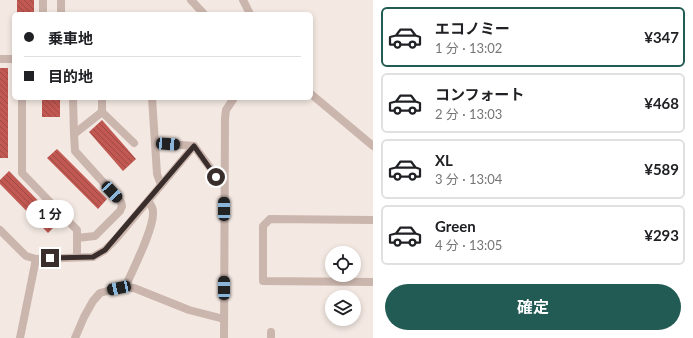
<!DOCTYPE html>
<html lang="ja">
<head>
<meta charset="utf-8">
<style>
  body { margin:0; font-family:Lato,"Noto Sans JP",sans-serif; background:#f6f6f6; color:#202124; height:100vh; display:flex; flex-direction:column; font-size:15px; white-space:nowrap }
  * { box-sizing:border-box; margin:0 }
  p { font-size:13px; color:#757577 }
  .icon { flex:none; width:22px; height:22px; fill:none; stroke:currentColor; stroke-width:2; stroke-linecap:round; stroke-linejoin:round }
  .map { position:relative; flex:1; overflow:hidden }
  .drawer { display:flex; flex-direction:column; background:#fff; width:320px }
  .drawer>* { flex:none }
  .banner { position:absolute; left:12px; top:12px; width:301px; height:88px; border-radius:6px; box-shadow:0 2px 6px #0003; display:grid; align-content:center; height:88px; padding:0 12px; background:#fff }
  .tools { position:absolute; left:325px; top:246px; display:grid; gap:8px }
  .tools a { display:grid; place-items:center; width:36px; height:36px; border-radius:50%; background:#fff; box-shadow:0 2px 6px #0003; font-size:20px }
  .end { position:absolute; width:18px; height:18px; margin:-9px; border:5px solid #3a2e2c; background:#fff; box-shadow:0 0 0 2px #fff }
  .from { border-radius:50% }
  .bubble { position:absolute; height:28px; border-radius:14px; background:#fff; box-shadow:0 2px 6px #0003; font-size:13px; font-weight:700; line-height:28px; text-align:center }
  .car { position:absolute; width:12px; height:24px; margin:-12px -6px; border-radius:5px; box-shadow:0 0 3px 1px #0007; background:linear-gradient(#222 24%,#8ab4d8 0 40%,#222 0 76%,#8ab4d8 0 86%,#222 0) }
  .banner b { display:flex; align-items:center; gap:14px; height:38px; font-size:15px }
  .banner b+b { border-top:1px solid #e0e0e0 }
  .banner i { width:10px; height:10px; background:#202124 }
  ul { padding:7px 0 0; list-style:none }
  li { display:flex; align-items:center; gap:12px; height:60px; margin:0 8px 6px; padding:0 4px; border:2px solid #e0e0e0; border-radius:6px }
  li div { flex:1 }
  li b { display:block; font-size:15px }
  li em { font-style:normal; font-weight:700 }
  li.selected { border-color:#225a54 }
  li>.icon { width:36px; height:36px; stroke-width:1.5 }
  .action { display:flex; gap:8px; margin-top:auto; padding:8px 12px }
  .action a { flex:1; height:46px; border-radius:24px; background:#225a54; color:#fff; font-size:16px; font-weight:700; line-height:46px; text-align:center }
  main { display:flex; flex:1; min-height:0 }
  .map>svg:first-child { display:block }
  .building { fill:url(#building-back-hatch) }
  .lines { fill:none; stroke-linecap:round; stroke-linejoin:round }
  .street { stroke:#cbb6ad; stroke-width:8 }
  .route { stroke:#3a2e2c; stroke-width:5 }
</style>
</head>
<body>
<main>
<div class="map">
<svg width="373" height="338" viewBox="0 0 373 338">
  <defs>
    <pattern id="building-back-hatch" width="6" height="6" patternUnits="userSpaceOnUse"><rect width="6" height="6" fill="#c15851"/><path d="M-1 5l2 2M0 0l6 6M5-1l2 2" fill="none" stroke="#9e4943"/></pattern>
  </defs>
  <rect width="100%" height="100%" fill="#f3e8e2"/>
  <!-- building -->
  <g class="building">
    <rect x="17" y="0" width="17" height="14"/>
    <rect x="0" y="68" width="8" height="90"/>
    <rect x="42" y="98" width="18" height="19"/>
    <path d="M102,120L136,159L123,171L89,132Z"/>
    <path d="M57,149L107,199L98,209L47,158Z"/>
    <path d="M9,171L59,222L48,233L0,184V180Z"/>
  </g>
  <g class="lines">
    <!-- street -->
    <g class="street">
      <path d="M43,0V14"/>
      <path d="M61,0V14"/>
      <path d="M191,0L204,14"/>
      <path d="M243,0L250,14"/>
      <path d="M0,59H14"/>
      <path d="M311,94L373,146"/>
      <path d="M22,98V173L77,230V257"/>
      <path d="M73,98L74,134L102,112"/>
      <path d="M102,98V112L134,143"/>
      <path d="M152,98L155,143L194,146L217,177H224"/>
      <path d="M74,134L75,151L121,202L122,206L120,211L95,236L77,238"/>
      <path d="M155,143L157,174L161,185"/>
      <path d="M373,220L270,219L263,226V281L373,282"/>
      <path d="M0,230L26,256L36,259L93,257L105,250L115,240L194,146"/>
      <path d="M127,287L128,281C135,265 154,228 153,212C153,207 151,205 148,201"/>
      <path d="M271,332V338"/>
      <path d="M20,338L36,259"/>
      <path d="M75,338L84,317L93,301L100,293L119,288H134L189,310L224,319"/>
      <path d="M224,338L225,118L226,110L234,98"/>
    </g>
  </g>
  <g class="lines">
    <!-- route -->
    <path class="route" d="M50,258L93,257L105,250L194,146L216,177"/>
  </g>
</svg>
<div class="tools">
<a><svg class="icon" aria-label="locate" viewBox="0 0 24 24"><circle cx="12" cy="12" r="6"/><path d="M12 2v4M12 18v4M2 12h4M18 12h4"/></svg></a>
<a><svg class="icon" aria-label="layers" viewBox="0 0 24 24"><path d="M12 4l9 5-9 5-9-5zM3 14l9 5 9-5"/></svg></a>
</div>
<i class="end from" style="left:216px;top:177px"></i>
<i class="end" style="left:50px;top:258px"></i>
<div class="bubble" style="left:26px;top:200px;width:48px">1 分</div>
<i class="car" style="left:168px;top:144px;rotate:94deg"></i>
<i class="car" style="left:112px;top:192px;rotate:137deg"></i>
<i class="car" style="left:224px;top:209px;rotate:0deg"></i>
<i class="car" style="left:119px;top:288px;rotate:258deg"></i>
<i class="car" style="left:224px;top:288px;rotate:0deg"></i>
<div class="banner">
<b><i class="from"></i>乗車地</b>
<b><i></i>目的地</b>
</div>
</div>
<section class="drawer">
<ul>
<li class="selected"><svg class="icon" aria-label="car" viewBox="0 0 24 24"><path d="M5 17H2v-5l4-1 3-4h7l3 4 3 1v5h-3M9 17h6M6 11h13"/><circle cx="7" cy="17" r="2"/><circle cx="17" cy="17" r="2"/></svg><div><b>エコノミー</b><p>1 分 · 13:02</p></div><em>¥347</em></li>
<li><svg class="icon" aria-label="car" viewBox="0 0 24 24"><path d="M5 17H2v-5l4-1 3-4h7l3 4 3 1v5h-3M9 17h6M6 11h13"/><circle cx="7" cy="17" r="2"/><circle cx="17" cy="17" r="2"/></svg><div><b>コンフォート</b><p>2 分 · 13:03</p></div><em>¥468</em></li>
<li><svg class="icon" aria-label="car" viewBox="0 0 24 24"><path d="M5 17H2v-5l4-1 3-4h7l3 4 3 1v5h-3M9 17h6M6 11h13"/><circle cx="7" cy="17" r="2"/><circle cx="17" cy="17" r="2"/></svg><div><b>XL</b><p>3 分 · 13:04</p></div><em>¥589</em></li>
<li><svg class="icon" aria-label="car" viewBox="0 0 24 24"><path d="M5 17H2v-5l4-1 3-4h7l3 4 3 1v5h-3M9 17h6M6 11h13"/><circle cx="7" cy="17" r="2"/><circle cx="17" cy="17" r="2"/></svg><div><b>Green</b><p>4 分 · 13:05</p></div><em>¥293</em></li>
</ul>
<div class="action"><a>確定</a></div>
</section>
</main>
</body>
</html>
